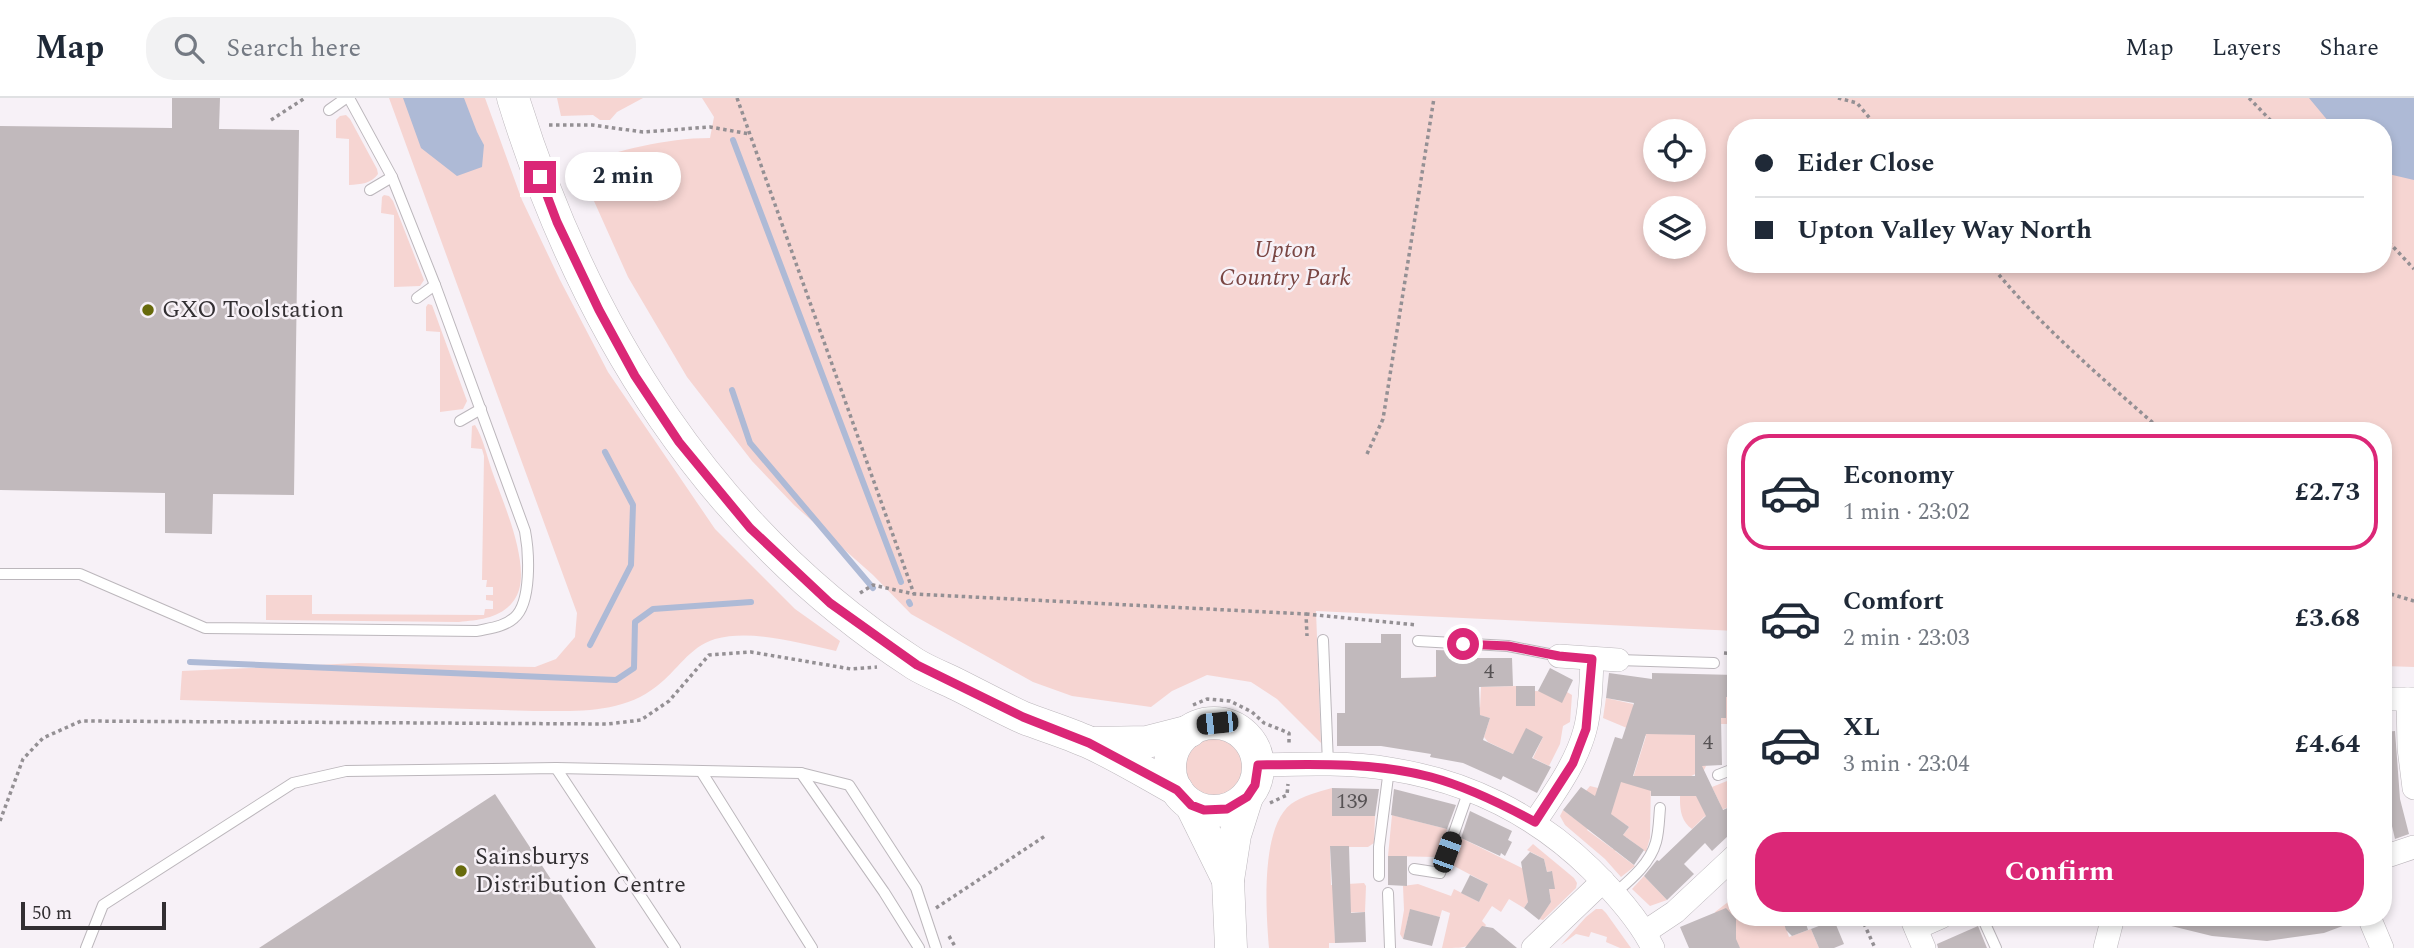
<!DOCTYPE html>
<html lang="en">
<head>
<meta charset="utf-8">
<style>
  body { margin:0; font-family:Spectral,serif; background:#f2f2f3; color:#1f2937; height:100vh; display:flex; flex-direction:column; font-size:26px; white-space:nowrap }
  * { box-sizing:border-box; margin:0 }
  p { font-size:23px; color:#747a83 }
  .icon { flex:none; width:38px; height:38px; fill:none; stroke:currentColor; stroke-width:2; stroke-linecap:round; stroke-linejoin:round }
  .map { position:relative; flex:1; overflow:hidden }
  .sheet { position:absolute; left:1727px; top:324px; width:665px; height:504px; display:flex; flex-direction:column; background:#fff; border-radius:28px; box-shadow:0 4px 10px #0003 }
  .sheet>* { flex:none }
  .guide { position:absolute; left:1727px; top:21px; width:665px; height:154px; border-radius:28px; box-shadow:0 4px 10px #0003; display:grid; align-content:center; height:154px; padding:0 28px; background:#fff }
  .controls { position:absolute; left:1643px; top:21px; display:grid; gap:14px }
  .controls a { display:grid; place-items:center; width:63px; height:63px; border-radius:50%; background:#fff; box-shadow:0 4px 10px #0003; font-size:35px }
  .scale { position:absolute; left:21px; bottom:18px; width:145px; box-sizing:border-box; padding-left:7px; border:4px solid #322f32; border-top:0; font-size:19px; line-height:24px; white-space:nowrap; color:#322f32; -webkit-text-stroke:5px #f7f1f7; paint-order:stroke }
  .end { position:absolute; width:32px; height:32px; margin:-16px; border:9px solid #db2777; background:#fff; box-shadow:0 0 0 4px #fff }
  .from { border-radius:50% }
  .bubble { position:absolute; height:49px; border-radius:24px; background:#fff; box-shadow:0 4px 10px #0003; font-size:23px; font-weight:700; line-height:49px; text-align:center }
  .car { position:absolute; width:21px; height:42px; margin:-21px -10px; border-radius:9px; box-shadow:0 0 5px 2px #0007; background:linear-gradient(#222 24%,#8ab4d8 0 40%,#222 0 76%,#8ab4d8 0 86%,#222 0) }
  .guide b { display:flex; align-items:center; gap:24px; height:66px; font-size:26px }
  .guide b+b { border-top:2px solid #e0e1e3 }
  .guide i { width:18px; height:18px; background:#1f2937 }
  ul { padding:12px 0 0; list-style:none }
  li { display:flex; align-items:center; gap:21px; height:116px; margin:0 14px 10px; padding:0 14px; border:4px solid transparent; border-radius:28px }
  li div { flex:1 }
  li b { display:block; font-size:26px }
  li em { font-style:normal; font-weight:700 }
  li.active { border-color:#db2777 }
  li>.icon { width:63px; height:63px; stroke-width:1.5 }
  .primary-button { display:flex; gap:14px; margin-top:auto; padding:14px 28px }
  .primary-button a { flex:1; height:80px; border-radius:28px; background:#db2777; color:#fff; font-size:28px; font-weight:700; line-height:80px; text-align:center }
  header { display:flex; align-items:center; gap:42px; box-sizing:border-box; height:98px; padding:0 35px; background:#fff; border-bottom:2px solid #e0e1e3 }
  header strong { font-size:33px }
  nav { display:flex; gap:38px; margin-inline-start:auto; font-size:24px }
  .search { width:490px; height:63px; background:#f2f2f3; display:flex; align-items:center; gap:18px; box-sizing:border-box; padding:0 24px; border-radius:28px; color:#747a83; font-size:26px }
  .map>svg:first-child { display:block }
  .green { fill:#f6d5d2; fill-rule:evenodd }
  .water { fill:#aebad6 }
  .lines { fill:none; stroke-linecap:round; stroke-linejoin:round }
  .stream { stroke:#aebad6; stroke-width:6 }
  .building { fill:#c1b9bc; fill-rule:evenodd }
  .lane-casing { stroke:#bcb7bc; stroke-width:12 }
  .street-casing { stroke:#bcb7bc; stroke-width:24 }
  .secondary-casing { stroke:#bcb7bc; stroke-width:33 }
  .path { stroke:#949094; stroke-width:3.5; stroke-dasharray:3.5 3.5; stroke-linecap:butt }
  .lane { stroke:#fff; stroke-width:10 }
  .street { stroke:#fff; stroke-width:23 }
  .secondary { stroke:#fff; stroke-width:32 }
  .route { stroke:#db2777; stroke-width:9 }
  .poi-dot { fill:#676a0b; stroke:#f7f1f7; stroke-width:2.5 }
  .labels { text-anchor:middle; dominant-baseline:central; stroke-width:5; stroke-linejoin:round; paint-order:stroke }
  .number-label { font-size:21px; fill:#565254 }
  .park-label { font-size:24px; font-style:italic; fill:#7a4643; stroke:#f7f1f7 }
  .poi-label { font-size:24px; fill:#322f32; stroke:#f7f1f7; text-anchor:start }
</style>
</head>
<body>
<header>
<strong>Map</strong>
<div class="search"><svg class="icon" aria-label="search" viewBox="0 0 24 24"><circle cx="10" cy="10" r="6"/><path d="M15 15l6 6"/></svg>Search here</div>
<nav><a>Map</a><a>Layers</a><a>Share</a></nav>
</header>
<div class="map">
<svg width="2414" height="850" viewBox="0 0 2414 850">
  <rect width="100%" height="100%" fill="#f7f1f7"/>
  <!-- green -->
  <g class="green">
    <path d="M389,0H485L522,102L560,182L608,274L715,431L795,511L840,543L836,553C799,545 752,531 715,541C689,549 677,573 657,588C622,616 577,613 534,613L180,602L182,573L359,565L535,569L556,561L575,539L577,515Z"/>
    <path d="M557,0H643L617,14L610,22H600L593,17L561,18Z"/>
    <path d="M702,0H2414V569L2384,568V332H1736V533L1316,513L1321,645L1277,601L1251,584L1207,577L1172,593L1151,609L1072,598L1033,584L911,516L873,477L794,407L752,363L687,279L628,179L577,65C621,53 664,40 710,40L714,19ZM1736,30H2384V166H1736ZM1656,33H1694V72H1656ZM1656,110H1694V149H1656Z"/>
    <path d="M346,17L350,21L377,71L378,76C371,86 361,86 349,87V41L336,40V22L340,18Z"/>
    <path d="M384,97L389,98L393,103L424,182L420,188L394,189V117L381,115L382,99Z"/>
    <path d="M428,206L432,207L467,303L463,311L440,314V234L426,233V209Z"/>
    <path d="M475,327C483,340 487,358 492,373C502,402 533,470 516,499C504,520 481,522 459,524L266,522V497H312V516L484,517L485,511H493V503L486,502V497H493V489H486L487,482H482L484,358L482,351L471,350L472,328Z"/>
    <path d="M1436,578L1461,579L1480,610L1481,589L1516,588L1517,608H1535V593L1567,594L1572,597L1570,624L1563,628L1560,646L1549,668L1533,660L1543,639L1513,656L1488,644L1484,639L1490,620L1472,615L1433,579Z"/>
    <path d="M1726,599H1736V626H1668L1667,636L1695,637V667L1706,668L1704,672L1687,680L1711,711L1720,706L1712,689L1727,683L1736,686V706L1704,719L1692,731C1675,719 1681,696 1681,678H1651L1650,740L1646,754L1626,739L1615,753L1635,768L1621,779L1605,761L1565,727L1560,718L1563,712L1587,730L1586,693L1590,688L1598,690L1620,686L1601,681L1603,678L1631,686L1646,638L1603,620L1606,600L1633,606V625ZM1603,711L1629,729L1613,751L1587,732Z"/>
    <circle cx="1215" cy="671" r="31"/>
    <path d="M1332,690V718H1375L1374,745L1368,749H1330L1331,787L1364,785L1366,788L1365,814L1334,815L1335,845H1329V850H1269C1266,815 1260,730 1291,706C1302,698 1318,694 1332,690Z"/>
    <path d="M1392,717L1447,731L1440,757L1435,759L1388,758Z"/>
    <path d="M1461,740L1528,773L1532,798L1524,810L1509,801L1501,814L1492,808L1482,823L1486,827C1469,850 1472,850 1442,850L1450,815L1442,812L1440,819L1410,812L1403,841L1400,836L1404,812L1403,788L1418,786L1451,798L1454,791L1479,804L1488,786L1454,768L1451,761Z"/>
    <path d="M1533,746L1574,780L1577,785L1576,790L1543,822L1539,821L1551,804L1549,791H1554L1551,773L1547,774L1544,761L1527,752Z"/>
    <path d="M1644,778L1667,802L1650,808L1632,791Z"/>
    <path d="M1728,804L1736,812V819H1787L1783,821L1789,839L1811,831L1819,850H1740L1721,829L1715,814Z"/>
    <path d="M1596,811H1602L1606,815L1631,850H1620L1606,844L1607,839L1591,834L1589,839L1576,836L1561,847L1586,819Z"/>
  </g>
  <!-- water -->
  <g class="water">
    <path d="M403,0H464L477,34L484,47L482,69L457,78L421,50Z"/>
    <path d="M2309,0H2414V82L2384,75V30H2334Z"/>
  </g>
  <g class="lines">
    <!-- stream -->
    <g class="stream">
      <path d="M733,42L901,484"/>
      <path d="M732,292L750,345L873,490"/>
      <path d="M909,504L910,506"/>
      <path d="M590,547L631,467L633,407L605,354"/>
      <path d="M190,564L616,582L634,570L635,524L653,511L751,504"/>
    </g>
  </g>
  <!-- building -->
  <g class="building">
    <path d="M172,0H220L219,31L299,32L294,397L213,396L212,436L165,435V395L0,392V28L172,30Z"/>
    <path d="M1381,536H1401V580L1436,579V552L1462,553L1461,560H1512L1513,588L1479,589L1480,617L1490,620L1483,642L1513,656L1526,630L1543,639L1532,660L1551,669L1537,695L1503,678L1501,682L1463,665L1430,659L1431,656L1381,648H1337V615H1345V545H1381Z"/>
    <path d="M1550,570L1573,582L1562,605L1538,593Z"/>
    <path d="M1609,575L1652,581V575L1736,577V599H1726V620H1721L1722,667L1702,668L1723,712L1736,706V735L1728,738L1712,753L1705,745L1684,766L1694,776L1667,802L1644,778L1657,762L1659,763L1706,718L1696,698H1651V693L1621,684L1611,716L1629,729L1623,737L1644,752L1634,767L1563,712L1581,689L1595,698L1615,639L1622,641L1634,605L1606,600ZM1646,636L1695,637V678H1633Z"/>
    <rect x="1516" y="588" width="19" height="20"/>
    <path d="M2395,633L2400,701L2409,736L2395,741L2384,694V634Z"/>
    <path d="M1332,690L1379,691L1375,718H1332Z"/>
    <path d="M1394,691L1456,707L1447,731L1391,717Z"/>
    <path d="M495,696L596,850H259Z"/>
    <path d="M1470,713L1512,733L1508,742L1512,744L1505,758L1501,755L1500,758L1461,740Z"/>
    <path d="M1330,748H1349L1351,815L1365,814L1366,844L1335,845Z"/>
    <path d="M1530,754L1544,761L1547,774L1552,773L1555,791H1549L1551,804L1539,822L1524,810L1528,804L1521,764Z"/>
    <path d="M1388,758H1407V788L1388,787Z"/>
    <path d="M1470,777L1488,786L1479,804L1461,795Z"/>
    <path d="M1726,810L1736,821V841L1740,850H1689L1680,829Z"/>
    <path d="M1410,811L1440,819L1432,848L1403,841Z"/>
    <path d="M1782,819H1804L1808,832L1792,838L1786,832Z"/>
    <path d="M2160,819H2355L2356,823L2324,835L2267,843L2212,838L2159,825Z"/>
    <path d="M1834,822L1844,846L1834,850H1819L1811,831Z"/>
    <path d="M1482,828L1493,830L1517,850H1465Z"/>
    <path d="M1978,828L1987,850H1938L1937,846Z"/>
  </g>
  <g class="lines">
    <!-- lane casing -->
    <g class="lane-casing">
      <g id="lane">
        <path d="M329,12L346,0"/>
        <path d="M370,92L392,79"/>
        <path d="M417,200L435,187"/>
        <path d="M460,323L481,311"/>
        <path d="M0,476H80L205,530L477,533C490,530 504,529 514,520C532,505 529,454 525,433L435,187L392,79L349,0"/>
        <path d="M1323,542L1328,666"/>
        <path d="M1418,543L1508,548L1559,558"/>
        <path d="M1618,562L1714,565"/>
        <path d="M1733,635L1736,660"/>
        <path d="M556,670L675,850"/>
        <path d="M701,673L812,850"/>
        <path d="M801,675L849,687L916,790L936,850"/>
        <path d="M1718,677L1736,670"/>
        <path d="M1414,771L1440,775L1469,692"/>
        <path d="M1379,778V749L1389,671"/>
        <path d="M1388,795L1390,850"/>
        <path d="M1614,796C1630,782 1650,766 1656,744C1659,733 1659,721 1660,710"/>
        <path d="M1982,819L1996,850"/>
        <path d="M86,850L103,807L293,685L346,673L556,670L801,675L884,794L919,850"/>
      </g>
    </g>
    <!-- street casing -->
    <g class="street-casing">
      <g id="street">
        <path d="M1559,558L1618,562"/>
        <path d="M2384,601H2414"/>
        <path d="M2408,601L2409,650L2414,690"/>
        <path d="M1258,667C1301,666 1347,664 1390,671C1467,683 1536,717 1591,771C1614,794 1639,821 1653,850"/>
        <path d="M1535,724C1554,695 1576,666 1585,632C1591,610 1591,584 1592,561"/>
        <path d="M2384,759L2414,749"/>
        <path d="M1911,819L1924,850"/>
        <path d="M2369,819L2382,850"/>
        <path d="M1916,830L1941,819"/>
        <path d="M1645,834L1675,814L1736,757"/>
        <path d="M1533,850L1603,783"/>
        <path d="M2105,850L2113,819"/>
      </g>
    </g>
    <!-- secondary casing -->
    <g class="secondary-casing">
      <g id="secondary">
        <path d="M513,0C584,230 710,433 915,566C928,574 944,580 958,587C980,598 1002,610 1024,620C1045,628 1068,635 1088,644C1119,658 1148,676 1177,692"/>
        <circle cx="1214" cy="669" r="44"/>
        <path d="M1094,645L1147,644L1190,633"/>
        <path d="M1191,707L1228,782"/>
        <path d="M1231,850L1228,782L1235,737L1247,699"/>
      </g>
    </g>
    <!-- path -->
    <g class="path">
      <path d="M737,0L914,496"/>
      <path d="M1838,0L1857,5L1878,30"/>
      <path d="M2249,0L2278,30"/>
      <path d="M271,22L305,0"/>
      <path d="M549,27H592L643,34L710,29L750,36"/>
      <path d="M2384,139L2414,171"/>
      <path d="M1990,166C2040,228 2102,280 2161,332"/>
      <path d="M1367,356L1383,321L1434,0"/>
      <path d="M2384,494L2414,503"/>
      <path d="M860,495L873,487L914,496L1306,516L1307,538"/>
      <path d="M1306,516L1417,527"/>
      <path d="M1724,555L1736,556"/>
      <path d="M1193,607L1207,601L1230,603L1252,614L1264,625L1289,635V647"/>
      <path d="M1270,705L1287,697L1288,686"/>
      <path d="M0,723L23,661L43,640L81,623L608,626L641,622L669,603L709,557L751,554L851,571L877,569"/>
      <path d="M936,810L1045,738"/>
      <path d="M1861,819L1875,850"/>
      <path d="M949,838L956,850"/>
    </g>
    <!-- lane -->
    <use href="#lane" class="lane"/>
    <!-- street -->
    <use href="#street" class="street"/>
    <!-- secondary -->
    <use href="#secondary" class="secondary"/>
  </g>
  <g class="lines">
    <!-- route -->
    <path class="route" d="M540,79L557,124L599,212L635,278L679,344L750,430L830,505L917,567L1023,619L1089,645L1177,692L1191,707L1204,712L1227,711L1247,699L1255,687L1258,667C1315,666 1374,664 1431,679C1468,689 1502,706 1535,724L1573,665L1586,631L1592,561L1559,558L1508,548L1463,546"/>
  </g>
  <!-- markers -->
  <g class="poi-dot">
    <circle cx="148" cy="212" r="7"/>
    <circle cx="461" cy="773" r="7"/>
  </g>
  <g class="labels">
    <!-- number labels -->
    <g class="number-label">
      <text x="1489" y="574">4</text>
      <text x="1708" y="645">4</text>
      <text x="1352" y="704">139</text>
    </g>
    <!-- park labels -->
    <g class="park-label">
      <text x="1285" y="152">Upton<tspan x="1285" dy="28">Country Park</tspan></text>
    </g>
    <!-- poi labels -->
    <g class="poi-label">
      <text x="162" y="212">GXO Toolstation</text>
      <text x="475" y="759">Sainsburys<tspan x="475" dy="28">Distribution Centre</tspan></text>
    </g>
  </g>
</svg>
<div class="controls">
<a><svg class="icon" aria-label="locate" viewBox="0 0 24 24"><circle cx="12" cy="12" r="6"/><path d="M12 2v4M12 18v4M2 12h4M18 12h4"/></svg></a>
<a><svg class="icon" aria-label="layers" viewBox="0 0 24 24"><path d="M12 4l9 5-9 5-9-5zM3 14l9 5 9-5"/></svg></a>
</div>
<div class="scale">50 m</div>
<i class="end from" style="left:1463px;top:546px"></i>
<i class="end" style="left:540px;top:79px"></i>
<div class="bubble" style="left:565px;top:54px;width:116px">2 min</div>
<i class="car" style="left:1217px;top:625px;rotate:264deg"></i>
<i class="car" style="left:1447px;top:754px;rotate:20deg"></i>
<div class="guide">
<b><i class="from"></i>Eider Close</b>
<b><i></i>Upton Valley Way North</b>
</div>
<section class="sheet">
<ul>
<li class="active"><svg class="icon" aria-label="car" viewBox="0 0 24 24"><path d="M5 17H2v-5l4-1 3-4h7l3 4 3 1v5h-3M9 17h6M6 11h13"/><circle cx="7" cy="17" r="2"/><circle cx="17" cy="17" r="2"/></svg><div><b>Economy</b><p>1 min · 23:02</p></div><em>£2.73</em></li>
<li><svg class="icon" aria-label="car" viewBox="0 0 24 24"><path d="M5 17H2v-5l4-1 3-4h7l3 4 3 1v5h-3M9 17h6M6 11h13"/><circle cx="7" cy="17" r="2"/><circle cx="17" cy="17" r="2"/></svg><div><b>Comfort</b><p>2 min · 23:03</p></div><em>£3.68</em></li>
<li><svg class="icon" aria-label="car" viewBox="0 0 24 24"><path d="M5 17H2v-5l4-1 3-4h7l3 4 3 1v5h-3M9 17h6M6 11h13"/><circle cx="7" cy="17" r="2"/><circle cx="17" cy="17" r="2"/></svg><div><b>XL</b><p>3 min · 23:04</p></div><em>£4.64</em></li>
</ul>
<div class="primary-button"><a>Confirm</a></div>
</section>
</div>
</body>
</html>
